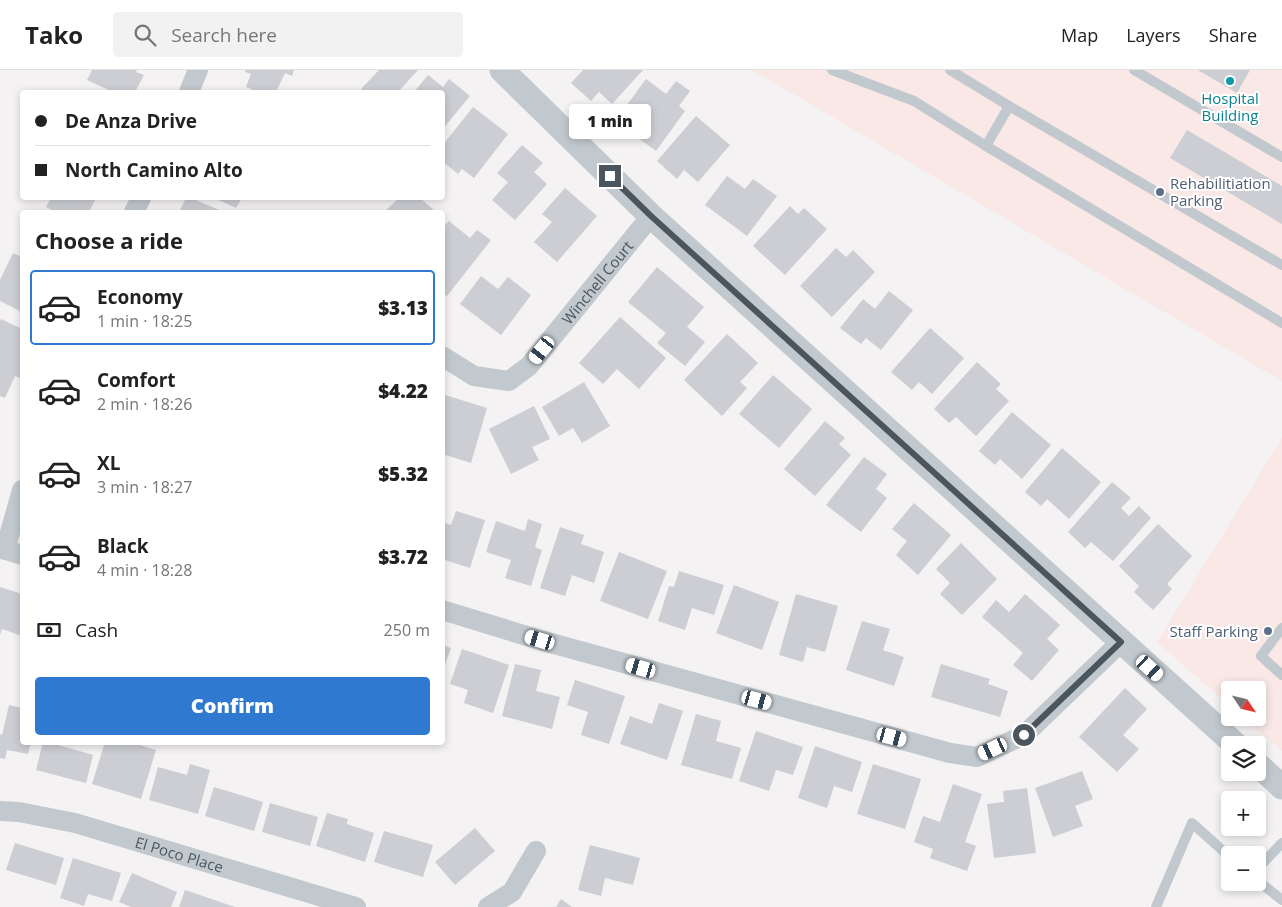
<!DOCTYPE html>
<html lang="en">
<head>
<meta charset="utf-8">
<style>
  body { margin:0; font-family:"Open Sans",sans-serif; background:#f2f2f2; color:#222; height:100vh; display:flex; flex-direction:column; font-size:19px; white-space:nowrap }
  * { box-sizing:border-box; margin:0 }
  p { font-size:16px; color:#767676 }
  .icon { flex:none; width:28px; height:28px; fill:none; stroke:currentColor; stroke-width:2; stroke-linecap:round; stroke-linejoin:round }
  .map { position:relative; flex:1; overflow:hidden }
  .sheet { position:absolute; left:20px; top:140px; width:425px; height:535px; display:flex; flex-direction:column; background:#fff; border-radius:5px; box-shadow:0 2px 8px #0003 }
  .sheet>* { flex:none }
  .guide { position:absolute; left:20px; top:20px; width:425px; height:110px; border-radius:5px; box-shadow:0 2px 8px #0003; display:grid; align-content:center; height:110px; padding:0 15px; background:#fff }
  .needle { width:32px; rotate:125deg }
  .fabs { position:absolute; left:1221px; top:611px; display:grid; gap:10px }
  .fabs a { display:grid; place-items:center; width:45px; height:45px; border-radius:5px; background:#fff; box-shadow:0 2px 8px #0003; font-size:25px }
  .end { position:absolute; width:22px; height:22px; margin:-11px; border:6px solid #4b555d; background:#fff; box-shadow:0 0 0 2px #fff }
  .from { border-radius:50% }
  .bubble { position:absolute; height:35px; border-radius:5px; background:#fff; box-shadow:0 2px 8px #0003; font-size:16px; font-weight:800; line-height:35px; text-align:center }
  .car { position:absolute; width:15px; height:30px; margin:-15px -8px; border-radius:6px; box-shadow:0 0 4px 1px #0007; background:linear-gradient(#fff 24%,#345 0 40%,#fff 0 76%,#345 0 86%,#fff 0) }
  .guide b { display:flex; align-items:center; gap:18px; height:48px; font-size:19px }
  .guide b+b { border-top:1px solid #e0e0e0 }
  .guide i { width:12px; height:12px; background:#222 }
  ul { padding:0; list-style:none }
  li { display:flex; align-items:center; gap:15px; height:75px; margin:0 10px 8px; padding:0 5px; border:2px solid transparent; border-radius:5px }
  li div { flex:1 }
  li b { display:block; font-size:19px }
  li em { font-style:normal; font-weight:800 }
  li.active { border-color:#2f79d1 }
  li>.icon { width:45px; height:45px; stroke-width:1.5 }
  h2 { padding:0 15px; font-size:22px; line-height:60px }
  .pay { display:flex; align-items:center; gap:12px; height:55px; padding:0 15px; font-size:19px }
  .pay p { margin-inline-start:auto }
  .action { display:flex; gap:10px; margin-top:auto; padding:10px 15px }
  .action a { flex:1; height:58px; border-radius:5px; background:#2f79d1; color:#fff; font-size:20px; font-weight:800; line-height:58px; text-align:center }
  header { display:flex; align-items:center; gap:30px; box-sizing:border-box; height:70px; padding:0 25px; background:#fff; border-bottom:1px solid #e0e0e0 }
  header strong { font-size:24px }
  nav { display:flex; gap:28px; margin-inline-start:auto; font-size:18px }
  .search { width:350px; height:45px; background:#f2f2f2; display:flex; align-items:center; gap:12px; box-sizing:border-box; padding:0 18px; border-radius:5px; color:#767676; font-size:19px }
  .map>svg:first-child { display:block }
  .medical { fill:#f9e8e6 }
  .building { fill:#ccced3 }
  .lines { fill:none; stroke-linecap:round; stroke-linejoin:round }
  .service { stroke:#c1c9ce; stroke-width:10 }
  .minor { stroke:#c1c9ce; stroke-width:20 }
  .tertiary { stroke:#c1c9ce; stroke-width:25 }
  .route { stroke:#4b555d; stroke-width:6 }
  .culture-dot { fill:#0f9aa8; stroke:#fff; stroke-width:2 }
  .service-dot { fill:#5c6f8a; stroke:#fff; stroke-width:2 }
  .labels { text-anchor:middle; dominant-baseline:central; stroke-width:4; stroke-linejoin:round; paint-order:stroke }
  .culture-label { font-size:15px; fill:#0d838f; stroke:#fff }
  .service-label { font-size:15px; fill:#4e5e75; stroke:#fff; text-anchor:start }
  .street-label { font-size:15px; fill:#4b555d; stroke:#fff }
</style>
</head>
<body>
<header>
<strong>Tako</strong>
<div class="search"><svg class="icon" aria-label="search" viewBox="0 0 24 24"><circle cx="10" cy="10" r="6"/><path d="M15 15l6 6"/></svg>Search here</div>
<nav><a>Map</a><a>Layers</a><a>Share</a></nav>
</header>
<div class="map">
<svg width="1282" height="837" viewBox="0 0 1282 837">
  <rect width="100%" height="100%" fill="#f4f2f2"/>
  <!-- medical -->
  <g class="medical">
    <path d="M752,0H1282V311Z"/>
    <path d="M1282,368V681L1243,648H1258V620H1230V636L1157,572Z"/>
  </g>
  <!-- building -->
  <g class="building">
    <path d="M92,0H137L136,2L144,5L135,22H113L87,10Z"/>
    <path d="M245,0H294L292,6L285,3L276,22H258L246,17L251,4L245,2Z"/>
    <path d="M379,0H418L398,22H365L361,19Z"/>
    <path d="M583,0H643L612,34L599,22L591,31L571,13Z"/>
    <path d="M1198,0H1250L1237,23Z"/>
    <path d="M428,5L443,17L449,9L470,26L442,60V22H414Z"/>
    <path d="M646,9L666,24L676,11L690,21L679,36L685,41L656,81L615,51Z"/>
    <path d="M473,37L508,64L474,108L462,99L458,104L442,91V76Z"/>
    <path d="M696,46L730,75L698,112L684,100L677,109L657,91Z"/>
    <path d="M1187,60L1282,116V154L1170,88Z"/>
    <path d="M522,75L543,93L534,102L547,114L515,150L492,130L508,112L497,103Z"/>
    <path d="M727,106L745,119L753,109L777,126L747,166L705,135Z"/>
    <path d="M565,118L597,146L557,192L534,172L552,152L542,144Z"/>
    <path d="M51,128H96L89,142H56L46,137Z"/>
    <path d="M186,128H191L224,142H179Z"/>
    <path d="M214,128H242L236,138Z"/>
    <path d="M399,128H420L436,142H384Z"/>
    <path d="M790,136L798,144L804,138L827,159L785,205L753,176Z"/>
    <path d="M449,151L470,168L477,160L491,170L447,226L442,223V159Z"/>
    <path d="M836,178L846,187L853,180L875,202L832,247L800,216Z"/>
    <path d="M13,183L22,187V242L0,231V210Z"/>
    <path d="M657,197L704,237L687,257L705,272L685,296L657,273L666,263L628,232Z"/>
    <path d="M481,206L498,219L508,207L531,225L501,265L460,234Z"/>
    <path d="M889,221L913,240L881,280L866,268L861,274L840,258L863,229L875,239Z"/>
    <path d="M620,247L666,288L639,319L617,299L603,314L579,293Z"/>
    <path d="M1,249L22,259V309L15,306L5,328L0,326V251Z"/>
    <path d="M930,258L964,288L932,324L919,312L912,320L891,302Z"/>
    <path d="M727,264L758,293L740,312L747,318L722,346L684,310Z"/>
    <path d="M977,292L1001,314L996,319L1009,331L976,366L956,347L949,353L934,339Z"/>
    <path d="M773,305L812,339L779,378L739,344Z"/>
    <path d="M584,312L610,356L582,373L573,358L559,366L542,337Z"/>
    <path d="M442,324L487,338L471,393L442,384Z"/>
    <path d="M534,336L550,369L532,377L539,390L511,404L489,359Z"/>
    <path d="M1012,342L1051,375L1022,409L1000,389L995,395L979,381Z"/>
    <path d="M825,351L845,368L839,374L851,385L815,426L784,399Z"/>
    <path d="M1062,378L1101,412L1069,449L1047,429L1041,436L1025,422Z"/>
    <path d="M864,387L887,404L876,419L887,428L861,462L826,435Z"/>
    <path d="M1112,412L1131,428L1121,438L1129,446L1139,436L1151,448L1113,491L1091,472L1085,478L1068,462Z"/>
    <path d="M914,433L951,465L918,505L896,485L907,471L892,459Z"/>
    <path d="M456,441L485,450L470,498L442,489V452L451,455Z"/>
    <path d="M528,449L542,454L535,477L542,480L531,516L505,508L511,490L486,482L496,451L525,461Z"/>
    <path d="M1158,454L1192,486L1167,514L1172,519L1153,540L1134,522L1139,516L1119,496Z"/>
    <path d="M560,457L584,465L581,474L604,482L594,513L572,505L565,526L540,518Z"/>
    <path d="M961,473L997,509L962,545L940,524L950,513L936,499Z"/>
    <path d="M619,482L667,501L648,549L600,531Z"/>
    <path d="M679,501L724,515L714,545L692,538L685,560L658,551L669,516L674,517Z"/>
    <path d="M734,515L779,532L762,580L716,563Z"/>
    <path d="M0,517L22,524V566L2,559L0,565Z"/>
    <path d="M796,524L838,536L825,582L807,577L803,592L779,585Z"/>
    <path d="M1025,524L1060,555L1047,569L1059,580L1032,611L1013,595L1023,583L982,547L996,530L1009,542Z"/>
    <path d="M862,551L890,559L883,580L904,587L894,616L846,600Z"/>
    <path d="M442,575L451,578L443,600H442Z"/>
    <path d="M462,579L509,595L493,643L464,633L468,620L450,614Z"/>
    <path d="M515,594L541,600L536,621L560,627L552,659L502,646Z"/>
    <path d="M941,594L990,609L988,614L1008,621L1000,647L931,627Z"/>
    <path d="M575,610L625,626L609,674L581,665L588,642L567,635Z"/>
    <path d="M1125,618L1147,639L1123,665L1139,679L1117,702L1079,667Z"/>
    <path d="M659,633L683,641L667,690L620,674L630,646L652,654Z"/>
    <path d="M9,635L22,638V672H31L28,684L7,680L5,689L0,688V664L2,665Z"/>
    <path d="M696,644L721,651L716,671L741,678L732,709L681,695Z"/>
    <path d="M756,661L803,677L793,705L776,700L769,721L739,711Z"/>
    <path d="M43,672H48L93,685L86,713L36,700Z"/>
    <path d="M105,672H130L156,680L141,729L92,714Z"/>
    <path d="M815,676L862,692L852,722L834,716L827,738L798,728Z"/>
    <path d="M190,694L210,700L198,744L149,730L158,697L187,705Z"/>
    <path d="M873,694L921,709L905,759L857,744Z"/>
    <path d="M1082,701L1093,729L1075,736L1083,756L1053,767L1035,718Z"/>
    <path d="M953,714L982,724L965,772L976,776L967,801L930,788L933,779L914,772L923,746L940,752Z"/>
    <path d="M214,717L263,732L254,761L205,746Z"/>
    <path d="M1027,718L1036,783L994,788L987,734L1004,732L1003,721Z"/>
    <path d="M270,733L318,747L310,776L262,762Z"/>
    <path d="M327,743L348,749L347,754L374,763L365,792L316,776Z"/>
    <path d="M475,758L495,781L455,815L435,792Z"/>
    <path d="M384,761L433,775L423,807L374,792Z"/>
    <path d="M15,773L64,788L56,815L6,800Z"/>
    <path d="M590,775L640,788L633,815L605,808L601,826L578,820Z"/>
    <path d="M73,788L121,803L112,831L88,824L84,836L60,828Z"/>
    <path d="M132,803L177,822L171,837H131L119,832Z"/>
    <path d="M185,820L235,837H179Z"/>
    <path d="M561,829L572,837H556Z"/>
  </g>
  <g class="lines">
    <!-- service -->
    <g class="service">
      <path d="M832,0L914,31L986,76L1282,253"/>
      <path d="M950,0L1009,36L1282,195"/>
      <path d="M1134,0L1282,87"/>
      <path d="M986,76L1009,36"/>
      <path d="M1282,558L1261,586L1282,605"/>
      <path d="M1258,798L1282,773"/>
      <path d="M1258,811L1282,830"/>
      <path d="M1156,837L1192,753L1230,787"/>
    </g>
    <!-- minor -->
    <g class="minor">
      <path d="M189,22L198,0"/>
      <path d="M134,142L141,128"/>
      <path id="s1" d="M442,286L474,306L509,311L529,296L651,146"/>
      <path d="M0,478L22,485"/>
      <path d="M5,480L22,420"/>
      <path d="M442,540L540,570L950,683L977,687L1024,665L1121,572"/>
      <path id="s2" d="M0,741L19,742L75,753L356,837"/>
      <path d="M488,837L512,822L536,781"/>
    </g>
    <!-- tertiary -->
    <g class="tertiary">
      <path d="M502,0L651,146L1236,675"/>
      <path d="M1258,695L1282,717"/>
    </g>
  </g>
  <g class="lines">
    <!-- route -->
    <path class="route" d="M610,106L651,146L1121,572L1024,665"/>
  </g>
  <!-- markers -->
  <circle class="culture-dot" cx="1230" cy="11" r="5"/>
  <g class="service-dot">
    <circle cx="1160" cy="122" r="5"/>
    <circle cx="1268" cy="561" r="5"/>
  </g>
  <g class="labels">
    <!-- culture labels -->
    <g class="culture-label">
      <text x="1230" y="28">Hospital<tspan x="1230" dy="17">Building</tspan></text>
    </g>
    <!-- service labels -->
    <g class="service-label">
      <text x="1170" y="113">Rehabilitiation<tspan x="1170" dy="17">Parking</tspan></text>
      <text x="1258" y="561" text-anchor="end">Staff Parking</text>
    </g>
    <!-- street labels -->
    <g class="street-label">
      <text stroke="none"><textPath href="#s1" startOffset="206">Winchell Court</textPath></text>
      <text stroke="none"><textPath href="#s2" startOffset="185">El Poco Place</textPath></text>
    </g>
  </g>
</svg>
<div class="fabs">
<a><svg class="needle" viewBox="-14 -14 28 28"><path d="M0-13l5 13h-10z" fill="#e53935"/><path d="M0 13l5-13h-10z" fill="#767676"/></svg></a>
<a><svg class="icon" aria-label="layers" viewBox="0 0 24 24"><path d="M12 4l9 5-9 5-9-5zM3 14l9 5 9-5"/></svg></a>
<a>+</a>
<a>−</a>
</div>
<i class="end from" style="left:1024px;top:665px"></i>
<i class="end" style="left:610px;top:106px"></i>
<div class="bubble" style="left:569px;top:34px;width:82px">1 min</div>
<i class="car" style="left:542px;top:280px;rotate:219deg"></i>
<i class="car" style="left:540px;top:570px;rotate:287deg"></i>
<i class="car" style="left:641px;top:598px;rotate:286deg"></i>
<i class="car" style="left:1150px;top:598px;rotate:132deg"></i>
<i class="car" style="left:757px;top:630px;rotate:105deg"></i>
<i class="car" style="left:892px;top:667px;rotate:105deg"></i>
<i class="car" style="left:993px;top:679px;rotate:245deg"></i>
<div class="guide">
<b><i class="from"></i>De Anza Drive</b>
<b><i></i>North Camino Alto</b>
</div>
<section class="sheet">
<h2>Choose a ride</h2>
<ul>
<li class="active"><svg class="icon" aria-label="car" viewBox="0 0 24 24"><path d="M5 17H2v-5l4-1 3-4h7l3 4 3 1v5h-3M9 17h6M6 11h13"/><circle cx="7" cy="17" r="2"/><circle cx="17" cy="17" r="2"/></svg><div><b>Economy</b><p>1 min · 18:25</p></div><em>$3.13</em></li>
<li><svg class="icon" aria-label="car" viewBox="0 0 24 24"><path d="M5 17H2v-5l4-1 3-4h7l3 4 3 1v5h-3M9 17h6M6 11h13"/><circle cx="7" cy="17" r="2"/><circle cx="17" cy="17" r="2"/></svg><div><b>Comfort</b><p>2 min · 18:26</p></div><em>$4.22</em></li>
<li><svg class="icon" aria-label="car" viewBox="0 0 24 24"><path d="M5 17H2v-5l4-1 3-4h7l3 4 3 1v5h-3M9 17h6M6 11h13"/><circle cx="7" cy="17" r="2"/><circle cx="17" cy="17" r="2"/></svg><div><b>XL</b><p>3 min · 18:27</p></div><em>$5.32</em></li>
<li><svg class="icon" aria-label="car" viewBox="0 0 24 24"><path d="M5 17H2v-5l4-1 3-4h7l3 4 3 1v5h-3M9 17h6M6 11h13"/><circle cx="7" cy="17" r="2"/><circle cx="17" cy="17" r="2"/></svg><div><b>Black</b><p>4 min · 18:28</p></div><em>$3.72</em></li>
</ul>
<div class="pay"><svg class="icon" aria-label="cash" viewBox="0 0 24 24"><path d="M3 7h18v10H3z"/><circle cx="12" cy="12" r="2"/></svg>Cash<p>250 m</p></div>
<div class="action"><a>Confirm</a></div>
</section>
</div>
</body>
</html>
